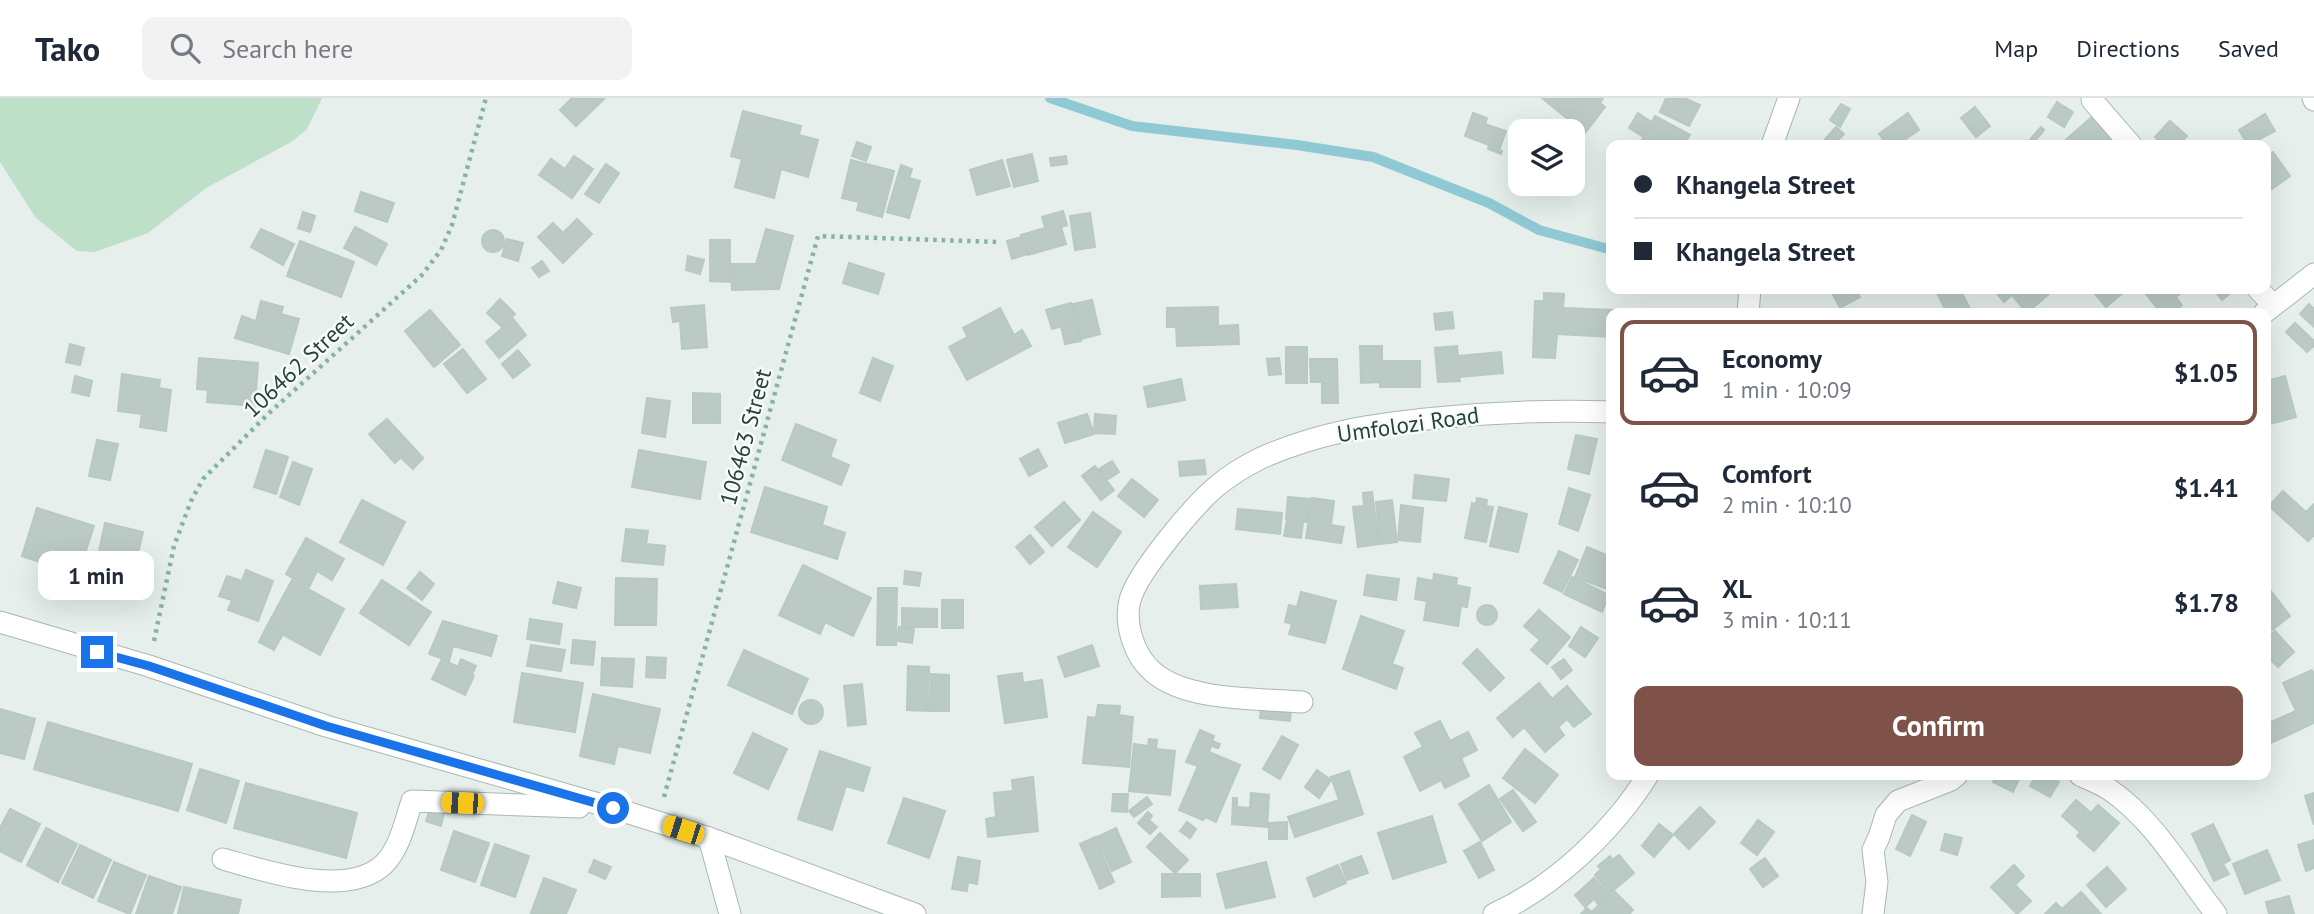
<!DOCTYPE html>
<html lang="en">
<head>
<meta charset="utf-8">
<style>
  body { margin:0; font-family:"PT Sans",sans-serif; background:#f2f2f3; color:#1f2937; height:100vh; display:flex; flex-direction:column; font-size:26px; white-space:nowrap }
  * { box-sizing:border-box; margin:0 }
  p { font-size:23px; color:#747a83 }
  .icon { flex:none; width:38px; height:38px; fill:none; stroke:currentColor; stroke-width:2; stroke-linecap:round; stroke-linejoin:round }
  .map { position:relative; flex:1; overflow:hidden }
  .side { position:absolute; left:1606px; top:210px; width:665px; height:472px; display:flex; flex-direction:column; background:#fff; border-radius:14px; box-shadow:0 7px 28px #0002 }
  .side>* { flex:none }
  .hud { position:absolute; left:1606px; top:42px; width:665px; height:154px; border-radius:14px; box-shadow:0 7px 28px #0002; display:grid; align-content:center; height:154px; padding:0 28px; background:#fff }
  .tools { position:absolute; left:1508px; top:21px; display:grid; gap:14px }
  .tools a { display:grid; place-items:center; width:77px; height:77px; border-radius:14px; background:#fff; box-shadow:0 7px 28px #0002; font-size:35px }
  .end { position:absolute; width:32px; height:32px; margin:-16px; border:9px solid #1a73e8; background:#fff; box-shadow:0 0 0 4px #fff }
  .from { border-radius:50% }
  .bubble { position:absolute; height:49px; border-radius:14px; background:#fff; box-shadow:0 7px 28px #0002; font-size:23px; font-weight:700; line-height:49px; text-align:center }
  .car { position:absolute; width:21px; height:42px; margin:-21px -10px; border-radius:9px; box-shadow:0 0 5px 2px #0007; background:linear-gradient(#f5c518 24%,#345 0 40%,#f5c518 0 76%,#345 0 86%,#f5c518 0) }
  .hud b { display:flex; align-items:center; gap:24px; height:66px; font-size:26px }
  .hud b+b { border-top:2px solid #e0e1e3 }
  .hud i { width:18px; height:18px; background:#1f2937 }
  ul { padding:12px 0 0; list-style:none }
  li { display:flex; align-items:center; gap:21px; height:105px; margin:0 14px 10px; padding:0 14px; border:4px solid transparent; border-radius:14px }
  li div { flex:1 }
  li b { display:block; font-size:26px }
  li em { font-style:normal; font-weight:700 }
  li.selected { border-color:#7f5249 }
  li>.icon { width:63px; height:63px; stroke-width:1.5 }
  .primary-button { display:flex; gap:14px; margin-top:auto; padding:14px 28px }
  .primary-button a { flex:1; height:80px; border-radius:14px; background:#7f5249; color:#fff; font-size:28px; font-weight:700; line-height:80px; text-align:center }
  header { display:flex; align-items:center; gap:42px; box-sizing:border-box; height:98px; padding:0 35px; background:#fff; border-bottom:2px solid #e0e1e3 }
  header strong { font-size:33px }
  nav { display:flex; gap:38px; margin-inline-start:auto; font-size:24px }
  .search { width:490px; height:63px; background:#f2f2f3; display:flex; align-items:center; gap:18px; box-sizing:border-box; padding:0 24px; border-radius:14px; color:#747a83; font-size:26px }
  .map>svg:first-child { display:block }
  .green { fill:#bfe0c8 }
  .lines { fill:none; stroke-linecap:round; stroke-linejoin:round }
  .stream { stroke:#8ec9d4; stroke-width:10 }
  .building { fill:#bbcac4; stroke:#b8c9c2; stroke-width:2 }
  .minor-casing { stroke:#a8b8b2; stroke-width:23 }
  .path { stroke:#86b3a5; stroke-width:4.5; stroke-dasharray:3.5 5; stroke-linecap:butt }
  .minor { stroke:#fff; stroke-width:21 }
  .route { stroke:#1a73e8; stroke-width:9 }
  .labels { text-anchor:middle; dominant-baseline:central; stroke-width:5; stroke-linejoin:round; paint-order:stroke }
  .street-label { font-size:23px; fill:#24423a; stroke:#f7fbf9 }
</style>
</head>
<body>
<header>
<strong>Tako</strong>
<div class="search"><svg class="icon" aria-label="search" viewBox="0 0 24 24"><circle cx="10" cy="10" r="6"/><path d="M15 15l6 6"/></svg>Search here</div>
<nav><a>Map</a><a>Directions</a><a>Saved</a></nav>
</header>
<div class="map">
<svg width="2314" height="816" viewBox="0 0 2314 816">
  <rect width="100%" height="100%" fill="#e6efeb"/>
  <!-- green -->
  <path class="green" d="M0,0H322L307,31L293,43L206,90L148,135L95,154L77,153L36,120L0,64Z"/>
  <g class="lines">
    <!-- stream -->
    <g class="stream">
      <path d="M1050,0L1132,28L1297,47L1373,59L1489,105L1539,132L1612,152"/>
      <path d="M1688,191H1689"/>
    </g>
  </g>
  <!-- building -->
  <g class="building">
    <path d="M572,0H605L576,28L560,12Z"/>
    <path d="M1542,0H1603L1600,5L1605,9L1585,35Z"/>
    <path d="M1666,0H1684L1700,7L1689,28L1660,14Z"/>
    <path d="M2057,4L2073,14L2064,29L2048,19Z"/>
    <path d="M1841,6L1850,11L1840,29L1830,22Z"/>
    <path d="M1975,9L1990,28L1976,39L1961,20Z"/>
    <path d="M743,13L801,28L799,37L818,42L808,79L781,71L774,100L735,89L742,61L731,58Z"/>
    <path d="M1473,15L1487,20L1485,26L1506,33L1499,52L1502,53L1501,56L1488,51L1489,47L1465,38Z"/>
    <path d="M1638,15L1650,23L1642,38L1629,30Z"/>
    <path d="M1908,15L1919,32L1897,47H1887L1879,36Z"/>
    <path d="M2265,16L2275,33L2248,47L2239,32Z"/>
    <path d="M1655,18L1690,37L1684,47H1639Z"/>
    <path d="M2093,18L2116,43L2110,47H2060Z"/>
    <path d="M2170,23L2187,38L2178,47H2163L2155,39Z"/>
    <path d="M1836,29L1844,36L1833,47L1825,41Z"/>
    <path d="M2041,29L2044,32L2036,42L2042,47H2031L2028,44Z"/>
    <path d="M857,44L871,49L866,63L852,58Z"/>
    <path d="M2273,54L2290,78L2266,95V58Z"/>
    <path d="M1032,56L1038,83L1014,89L1007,62Z"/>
    <path d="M574,58L593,71L572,100L539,77L551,61L565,71Z"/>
    <path d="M1066,58L1067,66L1051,68L1050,60Z"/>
    <path d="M851,62L894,73L882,119L857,112L859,104L842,100Z"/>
    <path d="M1002,62L1010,88L977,97L970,72Z"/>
    <path d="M606,66L619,75L599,105L585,96Z"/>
    <path d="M901,67L912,71L909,80L920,83L909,120L887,114Z"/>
    <path d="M361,94L394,105L387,124L355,113Z"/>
    <path d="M1063,113L1067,127L1061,129L1066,146L1028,157L1021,137L1045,130L1042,119Z"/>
    <path d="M303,114L315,118L310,134L298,130Z"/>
    <path d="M1090,115L1095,149L1075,152L1070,118Z"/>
    <path d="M577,121L592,136L563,165L538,139L553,125L563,135Z"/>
    <path d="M355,129L387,146L376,167L344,150Z"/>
    <path d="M261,131L294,146L283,167L251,149Z"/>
    <path d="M766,131L793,138L779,191L732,192L731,166H756Z"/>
    <circle cx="493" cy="143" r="11"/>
    <path d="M1022,139L1027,156L1012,161L1007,143Z"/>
    <path d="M507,141L523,145L518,163L502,158Z"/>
    <path d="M710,142H730V184L710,183Z"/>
    <path d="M300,143L354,164L341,199L287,178Z"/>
    <path d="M688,158L704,162L700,176L686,172Z"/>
    <path d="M542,163L549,173L539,179L532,170Z"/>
    <path d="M849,165L884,176L878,196L843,185Z"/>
    <path d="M1830,191H1856L1860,199L1840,210Z"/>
    <path d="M1944,191H1960L1972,215H1947L1937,195Z"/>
    <path d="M1993,191H2046L2050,195L2027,215L2012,197L2004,204Z"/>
    <path d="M2098,191H2121L2124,194L2106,209L2095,196L2100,192Z"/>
    <path d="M2142,191H2185L2176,199L2182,207L2172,215H2161Z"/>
    <path d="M2213,191H2233L2234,192L2222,202Z"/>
    <path d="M1544,195L1564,196L1563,210L1614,212V215H1612V239L1557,236L1555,260L1533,259L1535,203H1544Z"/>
    <path d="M500,201L515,216L502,229L487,215Z"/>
    <path d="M1092,202L1100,236L1081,241L1073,206Z"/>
    <path d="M261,203L283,209L281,216L299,221L289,256L235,240L242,218L256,223Z"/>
    <path d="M1071,205L1076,224L1052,231L1046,212Z"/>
    <path d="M2309,206L2314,211V229L2300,216Z"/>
    <path d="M704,207L707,249L682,251L680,223L673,224L671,210Z"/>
    <path d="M1218,209V228L1238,227L1239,246L1177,248L1176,229H1167V210Z"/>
    <path d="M1000,210L1014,237L1022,232L1031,248L967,282L949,249L968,239L963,230Z"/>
    <path d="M430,212L460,247L434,269L405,233Z"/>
    <path d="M1452,214L1454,230L1436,232L1434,216Z"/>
    <path d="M513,221L526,237L499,260L486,244Z"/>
    <path d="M1076,225L1081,243L1065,246L1061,228Z"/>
    <path d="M2295,225L2314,243V248L2307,254L2286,234Z"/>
    <path d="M70,246L84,250L80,267L66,264Z"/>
    <path d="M1360,248H1382V263H1420V289H1380V284L1361,285Z"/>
    <path d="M1457,248L1458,258L1501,254L1503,275L1459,279L1460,283L1438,284L1435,250Z"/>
    <rect x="1286" y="249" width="21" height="36"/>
    <path d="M463,251L486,281L467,295L444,266Z"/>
    <path d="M518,252L530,267L513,280L502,266Z"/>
    <path d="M199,260L258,265L255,308L207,304L208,292L197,291Z"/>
    <path d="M873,260L893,268L880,303L860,295Z"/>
    <path d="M1279,260L1281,276L1269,277L1267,261Z"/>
    <path d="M1310,261H1337L1338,305H1322V284H1311Z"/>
    <path d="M122,276L160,282L159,290L171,292L166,333L140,329L142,316L118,313Z"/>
    <path d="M75,278L92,283L89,298L72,294Z"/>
    <path d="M2285,278L2296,319L2266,327V283Z"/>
    <path d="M1181,281L1185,302L1148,309L1144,289Z"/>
    <path d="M693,295L720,296V325H693Z"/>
    <path d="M647,300L670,303L665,339L642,335Z"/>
    <path d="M1087,316L1094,336L1065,345L1058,325Z"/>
    <path d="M1095,316L1116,318L1115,336L1094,335Z"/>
    <path d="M387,321L412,348L395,365L369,336Z"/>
    <path d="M796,326L836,342L830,359L849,367L841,387L782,362Z"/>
    <path d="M1576,337L1597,341L1589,376L1568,371Z"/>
    <path d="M97,342L118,346L110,382L89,378Z"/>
    <path d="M412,348L423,360L413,371L401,360Z"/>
    <path d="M1038,351L1047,368L1029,378L1020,361Z"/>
    <path d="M266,352L288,359L276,396L254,389Z"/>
    <path d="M639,352L706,364L700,401L632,389Z"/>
    <path d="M1204,362L1206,376L1180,378L1179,364Z"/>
    <path d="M1112,363L1119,374L1107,382L1099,371Z"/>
    <path d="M293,364L312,371L299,407L280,399Z"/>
    <path d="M1095,368L1114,392L1101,402L1082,378Z"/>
    <path d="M1415,377L1449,381L1446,403L1413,400Z"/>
    <path d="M1132,381L1158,402L1144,419L1118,398Z"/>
    <path d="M765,389L827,409L822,427L845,435L837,461L751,434Z"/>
    <path d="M1569,390L1590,397L1578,433L1559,426Z"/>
    <path d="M2283,393L2306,414L2314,406V437L2308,443L2269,408Z"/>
    <path d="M1372,394L1379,446L1358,449L1353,409L1364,408L1363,395Z"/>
    <path d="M1288,399L1310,401L1307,424L1286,421Z"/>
    <path d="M1312,400L1334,403L1331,427L1344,429L1341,445L1306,440Z"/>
    <path d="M1477,400L1487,402L1486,408L1493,409L1486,444L1465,440L1472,405L1476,406Z"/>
    <path d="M362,402L405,424L383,467L340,444Z"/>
    <path d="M1392,402L1397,444L1380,446L1376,404Z"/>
    <path d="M1064,404L1080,422L1052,448L1035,429Z"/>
    <path d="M1401,407L1423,410L1420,444L1398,442Z"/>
    <path d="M1499,409L1527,416L1518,454L1490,448Z"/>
    <path d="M37,410L94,428L78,477L22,458Z"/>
    <path d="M1238,411L1282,415L1280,436L1236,431Z"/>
    <path d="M1093,414L1121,434L1097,469L1068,449Z"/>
    <path d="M1287,422L1303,425L1301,440L1284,438Z"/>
    <path d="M105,425L143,434L135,468L98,458Z"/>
    <path d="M626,431L648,433L646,446L665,448L663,467L622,463Z"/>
    <path d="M1030,437L1044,454L1030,466L1016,449Z"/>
    <path d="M306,440L344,461L332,482L317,473L309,489L286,476Z"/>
    <path d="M1587,449L1609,458L1605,469L1612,471V493L1575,479Z"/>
    <path d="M1559,453L1578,462L1562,494L1544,485Z"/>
    <path d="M803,467L871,500L853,538L825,524L820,536L779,517Z"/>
    <path d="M246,472L273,483L258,523L228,512L232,502L219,498L227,478L242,483Z"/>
    <path d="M905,473L921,475L919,488L904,486Z"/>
    <path d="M420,474L434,486L422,502L407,490Z"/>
    <path d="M1434,476L1457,480L1456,487L1470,490L1467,509L1461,508L1458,528L1424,522L1427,503L1415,501L1418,480L1433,483Z"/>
    <path d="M1367,477L1399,481L1396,502L1364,497Z"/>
    <path d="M1572,479L1609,497L1602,514L1564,496Z"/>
    <path d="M616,480L657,481L656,527H615Z"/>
    <path d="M292,482L344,511L320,557L267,528Z"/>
    <path d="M382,482L431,514L409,547L360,515Z"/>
    <path d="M558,484L581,490L576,510L553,505Z"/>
    <path d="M1236,486L1238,509L1201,511L1200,488Z"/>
    <path d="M878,490H897L896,547H877Z"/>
    <path d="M2271,493L2290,518L2272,532L2266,524V497Z"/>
    <path d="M1301,494L1336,503L1325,545L1289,536L1292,526L1285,524L1289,507L1297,509Z"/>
    <rect x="942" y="502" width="21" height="28"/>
    <circle cx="1487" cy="517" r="10"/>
    <path d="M902,510L937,511V529H902Z"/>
    <path d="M1539,512L1570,539L1547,566L1531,552L1540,542L1524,528Z"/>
    <path d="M1361,518L1404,533L1392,566L1403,570L1396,591L1343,571Z"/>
    <path d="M530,521L562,526L559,546L527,541Z"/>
    <path d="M443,523L497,538L491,558L453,548L449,563L429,556Z"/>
    <path d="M267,528L283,536L274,552L259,544Z"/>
    <path d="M899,529L914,531L912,545L897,543Z"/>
    <path d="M1581,529L1598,540L1585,559L1569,548Z"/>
    <path d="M2275,533L2294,554L2278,569L2266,557V541Z"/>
    <path d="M573,542L595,544L593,567L571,565Z"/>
    <path d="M531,547L565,552L561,573L527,568Z"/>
    <path d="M1092,547L1099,568L1065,579L1058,559Z"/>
    <path d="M1477,551L1504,580L1490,593L1463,565Z"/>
    <path d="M744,552L808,581L792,616L728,587Z"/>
    <path d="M647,559L666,560L665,580L646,579Z"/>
    <path d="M602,560L634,561L632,589L601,587Z"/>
    <path d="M442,561L458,569L461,561L476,568L472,576L474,578L465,597L432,581Z"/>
    <path d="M1564,561L1572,572L1561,581L1552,569Z"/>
    <path d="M908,568L929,569L928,613L907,612Z"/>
    <path d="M2312,572L2314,577V625L2271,645L2266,635V626L2296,613L2283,585Z"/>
    <path d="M522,575L583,585L575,634L514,624Z"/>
    <path d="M1022,575L1023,585L1042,582L1047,619L1005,625L998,578Z"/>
    <path d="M931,576L949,577V613H930Z"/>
    <path d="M1539,585L1552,601L1567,588L1591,616L1574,629L1567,621L1558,629L1564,637L1545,654L1524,629L1513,639L1497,620Z"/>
    <path d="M862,586L866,626L848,628L844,588Z"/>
    <path d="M593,596L660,611L650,655L618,648L614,666L580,658Z"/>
    <circle cx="811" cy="614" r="12"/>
    <path d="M1098,607L1120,608L1119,617L1133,619L1129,669L1083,665L1088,619L1096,620Z"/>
    <path d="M1261,608L1291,612L1290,623L1260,620Z"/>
    <path d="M0,611L35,621L24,661L0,655Z"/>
    <path d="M1440,623L1450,643L1468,634L1477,652L1461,660L1469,678L1445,690L1441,682L1420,693L1404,659L1423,649L1415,635Z"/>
    <path d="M48,624L192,666L178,713L34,671Z"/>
    <path d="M1200,632L1214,638L1212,643L1220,646L1218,650L1211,648L1209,654L1240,667L1216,724L1205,719L1203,722L1179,712L1198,668L1186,664Z"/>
    <path d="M753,635L787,651L768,691L734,675Z"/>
    <path d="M1282,638L1298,647L1280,681L1263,671Z"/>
    <path d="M1149,641L1157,642L1156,651L1175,653L1170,697L1129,693L1134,646L1148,648Z"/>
    <path d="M1525,651L1558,677L1535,705L1503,680Z"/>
    <path d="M820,653L870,670L863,693L846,688L832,732L798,721Z"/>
    <path d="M200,671L239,683L226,725L187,712Z"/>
    <path d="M1317,672L1331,682L1319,700L1305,689Z"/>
    <path d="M1349,673L1363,716L1295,739L1288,719L1339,702L1331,679Z"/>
    <path d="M1997,677H2021L2013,694L1993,684Z"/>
    <path d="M2036,677H2048L2059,684L2050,699L2030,688Z"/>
    <path d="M1033,679L1038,733L988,739L986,721L996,719L994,695L1013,693L1012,682Z"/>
    <path d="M246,685L357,715L346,760L234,730Z"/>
    <path d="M1489,687L1511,724L1482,743L1459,706Z"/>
    <path d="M1513,692L1536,724L1523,733L1500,701Z"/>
    <path d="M1251,695L1269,697L1267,729L1232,726L1233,700H1237V709L1250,710Z"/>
    <path d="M2314,695V727L2305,698Z"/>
    <path d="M1113,696H1128L1127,714L1112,713Z"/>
    <path d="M1147,699L1152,706L1134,719L1129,713Z"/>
    <path d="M904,700L945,713L929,760L888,745Z"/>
    <path d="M2076,702L2091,715L2098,707L2119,725L2094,753L2077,738L2080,734L2062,718Z"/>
    <path d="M1700,709L1715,724L1689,751L1674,736Z"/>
    <path d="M10,711L40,726L21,764L0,753V730Z"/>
    <path d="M430,711L444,715L441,728L426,723Z"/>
    <path d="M1148,714L1152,718L1149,722L1157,729L1150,736L1138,725Z"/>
    <path d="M1912,717L1926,724L1910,758L1896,751Z"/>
    <path d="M1432,718L1446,764L1393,781L1378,735Z"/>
    <path d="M1758,722L1774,734L1757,757L1741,745Z"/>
    <path d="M1187,724L1196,731L1190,740L1180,733Z"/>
    <path d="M1287,724V741H1269V725Z"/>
    <path d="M1659,726L1673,737L1654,759L1642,748Z"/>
    <path d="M2213,726L2230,762L2223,766L2229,776L2214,783L2192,736Z"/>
    <path d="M46,730L77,746L58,784L27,767Z"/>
    <path d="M1116,730L1131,764L1112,773L1097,739Z"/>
    <path d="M454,733L489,745L475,784L441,772Z"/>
    <path d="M1160,735L1188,762L1175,775L1147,749Z"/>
    <path d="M1945,736L1962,740L1957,757L1941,752Z"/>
    <path d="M1095,739L1114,784L1100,791L1080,746Z"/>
    <path d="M2314,742V770L2306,773L2298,747Z"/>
    <path d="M1480,744L1494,772L1479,780L1464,753Z"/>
    <path d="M495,746L529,758L515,799L481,787Z"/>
    <path d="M80,747L111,762L93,800L62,785Z"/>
    <path d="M2267,752L2280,782L2245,796L2233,766Z"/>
    <path d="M1619,757L1634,775L1610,795L1595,777L1601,771L1598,768L1610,758L1612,762Z"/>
    <path d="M1361,758L1368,775L1347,782L1341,766Z"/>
    <path d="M958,759L980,763L977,786L968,784L967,793L952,791Z"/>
    <path d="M1765,760L1778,778L1763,789L1750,771Z"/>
    <path d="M594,762L611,769L605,781L589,774Z"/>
    <path d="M114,764L146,777L130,816L98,803Z"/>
    <path d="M1266,764L1275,799L1226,810L1217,776Z"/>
    <path d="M1338,767L1346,785L1314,799L1307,780Z"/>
    <path d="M2014,767L2024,778L2015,787L2031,803L2017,816L1991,789Z"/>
    <path d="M2107,769L2126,791L2106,809L2087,787Z"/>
    <path d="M1162,776H1200V798L1162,799Z"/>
    <path d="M149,778L181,789L172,816H136Z"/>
    <path d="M544,780L576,792L566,816L531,815Z"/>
    <path d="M1594,780L1609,797L1598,806L1594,801L1585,809L1575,797Z"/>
    <path d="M184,789L241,802L238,816H178Z"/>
    <path d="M1613,792L1633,812L1629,816H1581L1587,810L1592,814Z"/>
    <path d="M2081,794L2101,816H2045L2056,805L2062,811Z"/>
    <path d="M2289,798L2294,816H2269L2266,804Z"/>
  </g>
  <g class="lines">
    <!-- minor casing -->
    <g class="minor-casing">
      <g id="minor">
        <path d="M2313,0L2314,2"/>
        <path d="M2092,2L2131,47"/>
        <path d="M1772,47L1789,0"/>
        <path d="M2258,191L2273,207"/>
        <path d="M1748,215L1750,191"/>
        <path d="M2264,215L2314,176"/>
        <path d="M0,524L149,568L326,628L613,710L709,740L915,816"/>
        <path d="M1302,604C1259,600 1188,604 1153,574C1134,558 1124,526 1130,502C1137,475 1194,407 1217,388C1229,378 1247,367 1261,360C1320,334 1374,326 1437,320C1496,314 1553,312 1612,314"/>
        <path d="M2080,677C2090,682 2101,686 2110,692C2154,722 2183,774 2216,816"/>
        <path d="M709,740L730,816"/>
        <path d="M223,761C265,773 348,801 384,766C400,750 405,724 412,703L579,709"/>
        <path d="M1494,816C1554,789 1613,733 1648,677"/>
        <path d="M1873,816L1877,784L1873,752L1879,739L1886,717L1898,703L1951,682L1957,677"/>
      </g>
    </g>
    <!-- path -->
    <g class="path">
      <path d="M154,543L174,448L191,403L203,381L268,316L422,177L441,152L452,127L486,0"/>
      <path d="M664,699L818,138L999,144"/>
    </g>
    <!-- minor -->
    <use href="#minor" class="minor"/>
  </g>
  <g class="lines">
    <!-- route -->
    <path class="route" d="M97,554L149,568L326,628L613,710"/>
  </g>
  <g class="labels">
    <!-- street labels -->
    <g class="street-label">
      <text transform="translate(298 267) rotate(-43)">106462 Street</text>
      <text transform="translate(1408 326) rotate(-8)">Umfolozi Road</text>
      <text transform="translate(745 339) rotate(-75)">106463 Street</text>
    </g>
  </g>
</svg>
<div class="tools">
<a><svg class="icon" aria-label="layers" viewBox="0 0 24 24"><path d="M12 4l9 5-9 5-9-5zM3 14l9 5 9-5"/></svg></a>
</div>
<i class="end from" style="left:613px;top:710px"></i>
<i class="end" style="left:97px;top:554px"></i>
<div class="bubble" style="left:38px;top:453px;width:116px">1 min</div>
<i class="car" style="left:462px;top:705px;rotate:272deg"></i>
<i class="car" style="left:683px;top:732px;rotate:288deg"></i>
<div class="hud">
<b><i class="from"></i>Khangela Street</b>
<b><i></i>Khangela Street</b>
</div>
<section class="side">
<ul>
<li class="selected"><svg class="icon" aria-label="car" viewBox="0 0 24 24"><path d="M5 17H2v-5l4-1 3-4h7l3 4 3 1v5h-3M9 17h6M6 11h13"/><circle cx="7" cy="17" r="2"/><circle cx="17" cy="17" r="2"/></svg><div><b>Economy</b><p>1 min · 10:09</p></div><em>$1.05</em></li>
<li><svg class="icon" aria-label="car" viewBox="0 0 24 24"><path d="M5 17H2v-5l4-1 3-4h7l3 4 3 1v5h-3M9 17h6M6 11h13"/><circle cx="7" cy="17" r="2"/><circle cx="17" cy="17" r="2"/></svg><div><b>Comfort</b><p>2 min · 10:10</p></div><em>$1.41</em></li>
<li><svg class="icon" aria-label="car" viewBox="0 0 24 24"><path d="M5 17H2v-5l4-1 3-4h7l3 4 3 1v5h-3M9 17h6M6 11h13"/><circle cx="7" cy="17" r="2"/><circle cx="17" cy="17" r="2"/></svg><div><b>XL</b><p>3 min · 10:11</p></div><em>$1.78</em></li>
</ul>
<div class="primary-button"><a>Confirm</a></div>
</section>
</div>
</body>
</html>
